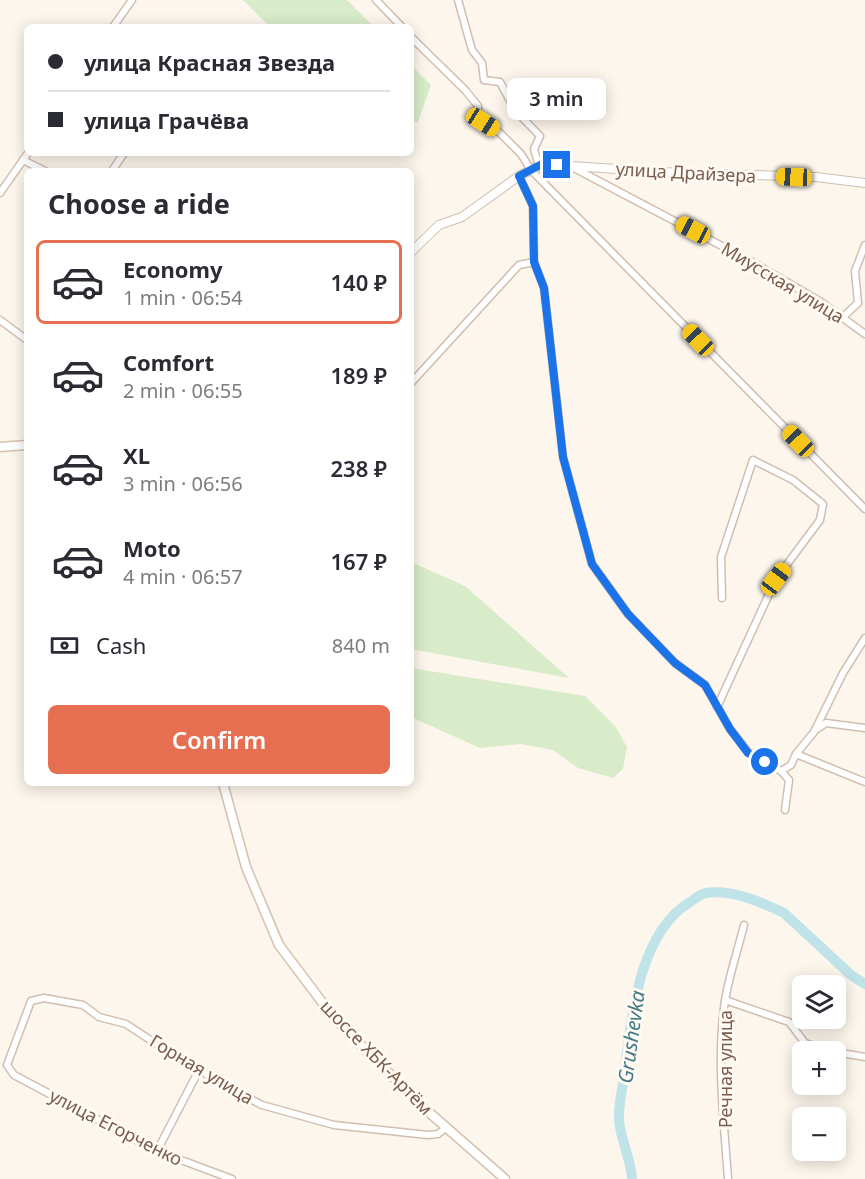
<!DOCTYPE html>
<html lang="en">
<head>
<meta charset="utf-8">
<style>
  body { margin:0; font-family:"Noto Sans",sans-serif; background:#f2f2f3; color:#2b2b33; height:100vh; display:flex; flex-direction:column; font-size:22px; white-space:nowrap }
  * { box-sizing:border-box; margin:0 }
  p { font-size:20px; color:#7c7c81 }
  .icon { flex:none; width:33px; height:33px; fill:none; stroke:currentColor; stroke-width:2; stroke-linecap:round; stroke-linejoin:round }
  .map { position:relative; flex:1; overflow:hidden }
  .sheet { position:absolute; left:24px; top:168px; width:390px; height:618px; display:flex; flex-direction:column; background:#fff; border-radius:9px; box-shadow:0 3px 15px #0003 }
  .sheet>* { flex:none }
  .top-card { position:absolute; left:24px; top:24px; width:390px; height:132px; border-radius:9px; box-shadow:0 3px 15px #0003; display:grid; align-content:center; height:132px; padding:0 24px; background:#fff }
  .fabs { position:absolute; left:792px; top:975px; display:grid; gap:12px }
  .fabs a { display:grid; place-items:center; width:54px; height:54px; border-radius:9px; background:#fff; box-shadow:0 3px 15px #0003; font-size:30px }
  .end { position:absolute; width:27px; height:27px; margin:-14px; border:8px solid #1a73e8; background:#fff; box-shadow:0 0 0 3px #fff }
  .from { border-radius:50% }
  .bubble { position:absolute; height:42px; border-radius:9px; background:#fff; box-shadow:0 3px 15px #0003; font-size:20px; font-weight:600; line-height:42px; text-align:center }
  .car { position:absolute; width:18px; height:36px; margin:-18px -9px; border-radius:8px; box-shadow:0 0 4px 2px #0007; background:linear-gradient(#f5c518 24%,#345 0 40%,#f5c518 0 76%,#345 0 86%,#f5c518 0) }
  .top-card b { display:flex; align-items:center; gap:21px; height:57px; font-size:22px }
  .top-card b+b { border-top:2px solid #e1e1e2 }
  .top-card i { width:15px; height:15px; background:#2b2b33 }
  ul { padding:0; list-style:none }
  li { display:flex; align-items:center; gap:18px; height:84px; margin:0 12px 9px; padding:0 12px; border:3px solid transparent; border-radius:9px }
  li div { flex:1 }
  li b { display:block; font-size:22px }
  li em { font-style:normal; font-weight:600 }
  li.active { border-color:#e76f51 }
  li>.icon { width:54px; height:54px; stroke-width:1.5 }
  h2 { padding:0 24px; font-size:27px; line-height:72px }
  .pay { display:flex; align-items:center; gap:15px; height:66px; padding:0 24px; font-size:22px }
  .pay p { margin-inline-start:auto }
  .cta { display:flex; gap:12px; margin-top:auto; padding:12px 24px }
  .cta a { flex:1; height:69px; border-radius:9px; background:#e76f51; color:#fff; font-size:24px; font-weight:600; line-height:69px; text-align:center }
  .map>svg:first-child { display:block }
  .green { fill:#d8ecc9 }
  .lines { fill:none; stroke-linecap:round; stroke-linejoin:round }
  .river { stroke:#bfe3e8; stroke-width:10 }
  .minor-casing { stroke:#d1beb0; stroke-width:9 }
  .tertiary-casing { stroke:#d1beb0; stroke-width:10 }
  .secondary-casing { stroke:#d6c0b0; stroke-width:11 }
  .minor { stroke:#fff; stroke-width:6 }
  .tertiary { stroke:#fff; stroke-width:8 }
  .secondary { stroke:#fff; stroke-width:8 }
  .route { stroke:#1a73e8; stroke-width:8 }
  .labels { text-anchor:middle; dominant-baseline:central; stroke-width:6; stroke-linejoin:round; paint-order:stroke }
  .street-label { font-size:18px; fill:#7a5c4d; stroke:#fffaf3 }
  .water-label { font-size:20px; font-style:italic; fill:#437c86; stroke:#fffaf3 }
</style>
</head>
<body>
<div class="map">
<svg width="865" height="1179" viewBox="0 0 865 1179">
  <rect width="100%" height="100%" fill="#fdf6ec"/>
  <!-- green -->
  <g class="green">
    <path d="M243,0H347L374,27H270Z"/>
    <path d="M411,65L431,85L418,122H411Z"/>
    <path d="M411,562L465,586L569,678L411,649Z"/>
    <path d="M411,668L585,696L615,726L627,747L623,769L613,778L578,768L553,750L521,744L480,748L411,717Z"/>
  </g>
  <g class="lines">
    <!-- river -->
    <path class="river" d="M632,1179C631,1159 621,1141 619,1121C618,1106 622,1091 624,1076C631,1021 638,933 690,902C695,899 700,894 706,893C732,889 761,902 784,913L851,975L865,984"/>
    <!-- minor casing -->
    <g class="minor-casing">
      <g id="minor">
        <path d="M376,0L402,27"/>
        <path d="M458,0L472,50L482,63L484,80L500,82L515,110L540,136L534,149L539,166"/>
        <path d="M113,27L132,0"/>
        <path d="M411,37L465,90L478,106V116L483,122L500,133L521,154L531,170L865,509"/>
        <path d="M23,160L45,171"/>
        <path d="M574,168L754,263L821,302L865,334"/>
        <path d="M112,171L124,153"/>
        <path d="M519,176L533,206L534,262L544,288L563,457L592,564L628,614L675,663L705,685L730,729L749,753L781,771L789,780L785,810"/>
        <path d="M0,193L28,153"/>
        <path d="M843,317L858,303L855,271L865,245"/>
        <path d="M0,320L27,340"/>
        <path d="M411,383L519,265L534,262"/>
        <path d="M717,707L776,579L820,520L823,504L793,480L753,460L721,557L722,598"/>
        <path d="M817,729L826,723L865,728"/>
        <path d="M796,754L865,782"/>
        <path d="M781,771L791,765L796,754L814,732L843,673L865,638"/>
        <path d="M725,1000L789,1022L805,1043L835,1052"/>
        <path d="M836,1052L865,1057"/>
        <path d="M157,1151L200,1068"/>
        <path d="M232,1179L157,1151L14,1075L7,1065L31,1001L44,998L83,1005L99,1017L126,1024L170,1053L200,1068L210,1078L262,1105L334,1125L428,1135L438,1134L447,1127"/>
        <path d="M728,1179C724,1121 716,1059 725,1001C729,975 738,950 744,925"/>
      </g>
    </g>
    <!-- tertiary casing -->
    <g class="tertiary-casing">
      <path id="tertiary" d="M411,252L439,225L462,217L519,176L542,164L660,172L816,177L865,183"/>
    </g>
    <!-- secondary casing -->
    <g class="secondary-casing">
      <g id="secondary">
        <path d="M0,447L27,445"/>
        <path d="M223,783L246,867L279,945L334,1018L423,1107L505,1179"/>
      </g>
    </g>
    <!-- minor -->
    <use href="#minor" class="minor"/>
    <!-- tertiary -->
    <use href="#tertiary" class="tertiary"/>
    <!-- secondary -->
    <use href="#secondary" class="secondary"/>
  </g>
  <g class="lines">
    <!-- route -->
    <path class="route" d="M557,165L542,164L519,176L533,206L534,262L544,288L563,457L592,564L628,614L675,663L705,685L730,729L748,753L765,762"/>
  </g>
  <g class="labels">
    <!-- street labels -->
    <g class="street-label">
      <text transform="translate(686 172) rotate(3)">улица Драйзера</text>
      <text transform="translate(783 282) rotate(31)">Миусская улица</text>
      <text transform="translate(377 1057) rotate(46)">шоссе ХБК-Артём</text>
      <text transform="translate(202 1069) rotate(31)">Горная улица</text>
      <text transform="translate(725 1069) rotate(-90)">Речная улица</text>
      <text transform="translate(116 1127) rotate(27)">улица Егорченко</text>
    </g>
    <!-- water labels -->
    <g class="water-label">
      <text transform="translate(631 1037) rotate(-82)">Grushevka</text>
    </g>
  </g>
</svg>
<div class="fabs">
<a><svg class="icon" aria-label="layers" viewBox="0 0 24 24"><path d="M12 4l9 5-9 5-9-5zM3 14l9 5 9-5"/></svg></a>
<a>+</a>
<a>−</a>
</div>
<i class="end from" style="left:765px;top:762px"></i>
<i class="end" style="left:557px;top:165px"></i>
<div class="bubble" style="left:507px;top:78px;width:99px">3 min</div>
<i class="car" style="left:483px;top:122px;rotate:122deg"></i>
<i class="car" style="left:794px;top:177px;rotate:272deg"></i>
<i class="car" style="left:693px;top:230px;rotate:298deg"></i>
<i class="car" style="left:698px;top:340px;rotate:316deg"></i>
<i class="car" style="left:798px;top:441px;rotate:316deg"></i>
<i class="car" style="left:776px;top:579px;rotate:37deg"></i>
<div class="top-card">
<b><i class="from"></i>улица Красная Звезда</b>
<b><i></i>улица Грачёва</b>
</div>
<section class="sheet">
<h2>Choose a ride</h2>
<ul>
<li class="active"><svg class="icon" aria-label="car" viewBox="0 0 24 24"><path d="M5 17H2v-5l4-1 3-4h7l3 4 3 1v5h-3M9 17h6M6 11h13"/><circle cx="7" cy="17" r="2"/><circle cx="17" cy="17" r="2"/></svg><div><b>Economy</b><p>1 min · 06:54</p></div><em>140 ₽</em></li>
<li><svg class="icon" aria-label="car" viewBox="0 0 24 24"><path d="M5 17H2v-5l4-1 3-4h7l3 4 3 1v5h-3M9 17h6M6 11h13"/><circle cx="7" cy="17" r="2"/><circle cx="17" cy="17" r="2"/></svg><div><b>Comfort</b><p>2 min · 06:55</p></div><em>189 ₽</em></li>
<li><svg class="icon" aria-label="car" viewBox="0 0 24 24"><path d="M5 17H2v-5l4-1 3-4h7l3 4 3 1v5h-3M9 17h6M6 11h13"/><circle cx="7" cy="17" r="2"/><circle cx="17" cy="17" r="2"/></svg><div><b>XL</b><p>3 min · 06:56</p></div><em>238 ₽</em></li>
<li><svg class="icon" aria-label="car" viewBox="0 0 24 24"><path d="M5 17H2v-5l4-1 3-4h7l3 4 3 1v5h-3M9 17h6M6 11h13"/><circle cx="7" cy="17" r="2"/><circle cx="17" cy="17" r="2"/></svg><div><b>Moto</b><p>4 min · 06:57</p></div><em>167 ₽</em></li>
</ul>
<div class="pay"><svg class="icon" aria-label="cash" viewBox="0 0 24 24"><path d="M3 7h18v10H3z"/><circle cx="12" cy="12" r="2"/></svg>Cash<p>840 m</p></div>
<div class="cta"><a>Confirm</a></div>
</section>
</div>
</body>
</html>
